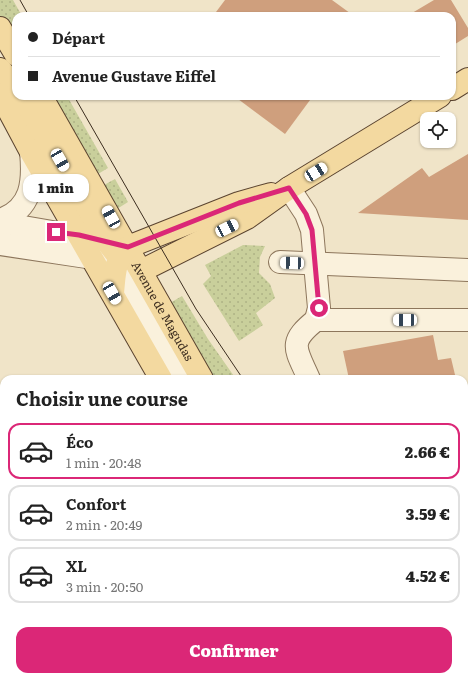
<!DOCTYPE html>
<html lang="fr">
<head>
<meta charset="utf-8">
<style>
  body { margin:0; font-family:Literata,serif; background:#f2f2f2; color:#222; height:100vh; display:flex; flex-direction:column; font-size:15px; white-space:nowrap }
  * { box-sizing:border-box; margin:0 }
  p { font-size:13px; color:#767676 }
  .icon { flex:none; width:22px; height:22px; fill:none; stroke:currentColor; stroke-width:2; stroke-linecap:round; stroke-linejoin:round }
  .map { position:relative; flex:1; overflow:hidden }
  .panel { position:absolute; left:0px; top:375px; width:468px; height:306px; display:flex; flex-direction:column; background:#fff; border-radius:12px 12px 0 0; box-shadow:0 1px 3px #0004 }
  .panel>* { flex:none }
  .banner { position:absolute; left:12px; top:12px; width:444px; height:88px; border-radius:12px; box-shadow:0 1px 3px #0004; display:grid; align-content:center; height:88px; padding:0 16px; background:#fff }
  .tools { position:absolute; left:420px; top:112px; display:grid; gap:8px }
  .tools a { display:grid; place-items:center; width:36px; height:36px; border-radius:8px; background:#fff; box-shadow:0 1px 3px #0004; font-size:20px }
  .end { position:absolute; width:18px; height:18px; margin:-9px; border:5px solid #db2777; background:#fff; box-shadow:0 0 0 2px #fff }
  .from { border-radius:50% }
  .bubble { position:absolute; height:28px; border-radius:12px; background:#fff; box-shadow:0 1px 3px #0004; font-size:13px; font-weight:800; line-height:28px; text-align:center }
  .car { position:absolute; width:12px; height:24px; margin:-12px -6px; border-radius:5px; box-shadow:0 0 3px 1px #0007; background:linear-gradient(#fff 24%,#345 0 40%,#fff 0 76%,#345 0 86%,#fff 0) }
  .banner b { display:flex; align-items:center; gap:14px; height:38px; font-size:15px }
  .banner b+b { border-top:1px solid #e0e0e0 }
  .banner i { width:10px; height:10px; background:#222 }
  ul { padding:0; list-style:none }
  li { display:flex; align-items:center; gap:12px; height:56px; margin:0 8px 6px; padding:0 8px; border:2px solid #e0e0e0; border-radius:12px }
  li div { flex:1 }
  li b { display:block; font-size:15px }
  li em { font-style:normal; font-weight:800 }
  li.active { border-color:#db2777 }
  li>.icon { width:36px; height:36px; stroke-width:1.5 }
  h2 { padding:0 16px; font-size:18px; line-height:48px }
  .cta { display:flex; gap:8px; margin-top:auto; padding:8px 16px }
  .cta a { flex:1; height:46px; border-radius:12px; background:#db2777; color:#fff; font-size:16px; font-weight:800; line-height:46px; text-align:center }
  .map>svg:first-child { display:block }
  .grass { fill:url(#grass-dots) }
  .building { fill:#cf9f7d }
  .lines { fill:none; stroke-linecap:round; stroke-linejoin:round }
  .minor-casing { stroke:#8d765c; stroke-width:24 }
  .major-casing { stroke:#5b4430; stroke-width:24 }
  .highway-casing { stroke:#5b4430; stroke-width:24 }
  .minor { stroke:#faf1dc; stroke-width:22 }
  .major { stroke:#f3d9a0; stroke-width:22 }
  .highway { stroke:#e0a458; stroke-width:22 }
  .tram { stroke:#3d2e20; stroke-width:1 }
  .route { stroke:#db2777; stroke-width:5 }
  .labels { text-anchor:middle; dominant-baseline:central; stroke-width:3.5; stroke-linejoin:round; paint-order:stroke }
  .street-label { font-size:12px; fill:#3d2e20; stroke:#f7eed8 }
</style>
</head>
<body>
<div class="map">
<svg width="468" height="681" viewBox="0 0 468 681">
  <defs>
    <pattern id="grass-dots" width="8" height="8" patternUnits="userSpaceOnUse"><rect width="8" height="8" fill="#c9cf9b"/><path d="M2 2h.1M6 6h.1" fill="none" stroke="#aeb285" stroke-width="1.8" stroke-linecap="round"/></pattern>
  </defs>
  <rect width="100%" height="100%" fill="#f0e4c8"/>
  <!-- grass -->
  <g class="grass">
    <path d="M0,0H13L22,16H16V42L0,16Z"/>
    <path d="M51,96H67L108,168L98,174Z"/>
    <path d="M115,179L128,202L117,209L104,185Z"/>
    <path d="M243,245L265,246L260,257L259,273L270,284L275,298L256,313L263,325L239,341L203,284L211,276L205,265Z"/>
    <path d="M182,296L208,339L236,379H213L170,303Z"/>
    <path d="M271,677H289L291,681H273Z"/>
    <path d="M352,677H382L384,681H354Z"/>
  </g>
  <!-- building -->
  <g class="building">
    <path d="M225,0H332L354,16H213Z"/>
    <path d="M434,0H451L468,28V36L452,46V16H407Z"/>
    <path d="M234,96H313L285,134Z"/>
    <path d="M468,154V220L358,213L422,168L429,177Z"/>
    <path d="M433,335L438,360L451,358L456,379H349L343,351Z"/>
  </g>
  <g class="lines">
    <!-- minor casing -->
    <g class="minor-casing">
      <g id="minor">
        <path d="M289,188L306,214L312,230L319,308L316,320"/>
        <path d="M0,220C32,209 34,182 31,152"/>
        <path d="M0,223L93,239"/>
        <path d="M0,244L93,258"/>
        <path d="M107,257L116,264L181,379"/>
        <path d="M280,262L468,270"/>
        <path d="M309,379C296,349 287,343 316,320H468"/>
        <path d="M448,677L450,681"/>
      </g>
    </g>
    <!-- major casing -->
    <g class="major-casing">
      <g id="major">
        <path d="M0,28L16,55"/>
        <path d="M0,69L16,88"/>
        <path d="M452,89L468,79"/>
        <path d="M0,94L31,152L161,379"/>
        <path d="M22,96L107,242L118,256"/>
        <path id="s1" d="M41,96L202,379"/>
        <path d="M141,271L247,218L289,188L440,96"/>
        <path d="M113,293C115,273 114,262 128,247L239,203L271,194"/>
        <path d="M341,677L343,681"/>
      </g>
    </g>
    <!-- highway casing -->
    <g class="highway-casing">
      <path id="highway" d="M303,677L304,681"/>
    </g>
    <!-- minor -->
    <use href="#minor" class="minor"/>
    <!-- major -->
    <use href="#major" class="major"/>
    <!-- highway -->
    <use href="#highway" class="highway"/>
    <!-- tram -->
    <g class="tram">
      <path d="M20,0L29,16"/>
      <path d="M74,96L196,309L243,379"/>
      <path d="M389,677L391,681"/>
    </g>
  </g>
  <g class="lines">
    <!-- route -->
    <path class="route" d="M56,232L79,235L128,247L239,203L289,188L306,214L312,230L319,308"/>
  </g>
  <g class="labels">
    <!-- street labels -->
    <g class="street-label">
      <text stroke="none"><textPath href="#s1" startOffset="247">Avenue de Magudas</textPath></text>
    </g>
  </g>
</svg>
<div class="tools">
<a><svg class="icon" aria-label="locate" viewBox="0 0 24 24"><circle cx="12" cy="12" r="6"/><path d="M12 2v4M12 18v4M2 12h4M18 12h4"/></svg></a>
</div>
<i class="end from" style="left:319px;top:308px"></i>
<i class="end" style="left:56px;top:232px"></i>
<div class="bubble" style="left:23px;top:174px;width:66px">1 min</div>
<i class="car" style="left:60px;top:160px;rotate:150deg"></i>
<i class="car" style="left:316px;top:172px;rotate:59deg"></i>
<i class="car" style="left:111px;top:217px;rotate:331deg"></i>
<i class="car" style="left:227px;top:228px;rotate:64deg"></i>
<i class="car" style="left:292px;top:263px;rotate:272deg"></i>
<i class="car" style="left:112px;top:293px;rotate:150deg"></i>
<i class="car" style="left:405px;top:320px;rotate:270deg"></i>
<div class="banner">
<b><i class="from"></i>Départ</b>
<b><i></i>Avenue Gustave Eiffel</b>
</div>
<section class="panel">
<h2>Choisir une course</h2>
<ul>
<li class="active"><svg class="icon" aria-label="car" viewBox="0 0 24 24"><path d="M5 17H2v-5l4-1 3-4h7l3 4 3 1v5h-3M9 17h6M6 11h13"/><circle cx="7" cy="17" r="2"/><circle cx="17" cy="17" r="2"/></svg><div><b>Éco</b><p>1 min · 20:48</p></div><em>2.66 €</em></li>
<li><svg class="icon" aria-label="car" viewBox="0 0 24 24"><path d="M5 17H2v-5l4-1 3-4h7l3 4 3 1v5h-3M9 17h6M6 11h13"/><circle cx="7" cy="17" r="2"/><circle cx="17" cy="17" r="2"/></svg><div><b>Confort</b><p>2 min · 20:49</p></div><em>3.59 €</em></li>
<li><svg class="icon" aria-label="car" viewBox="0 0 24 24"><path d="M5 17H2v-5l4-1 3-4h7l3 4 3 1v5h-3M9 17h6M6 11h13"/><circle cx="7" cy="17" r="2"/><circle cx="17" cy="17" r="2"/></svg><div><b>XL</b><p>3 min · 20:50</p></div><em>4.52 €</em></li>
</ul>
<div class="cta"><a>Confirmer</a></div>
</section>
</div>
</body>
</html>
